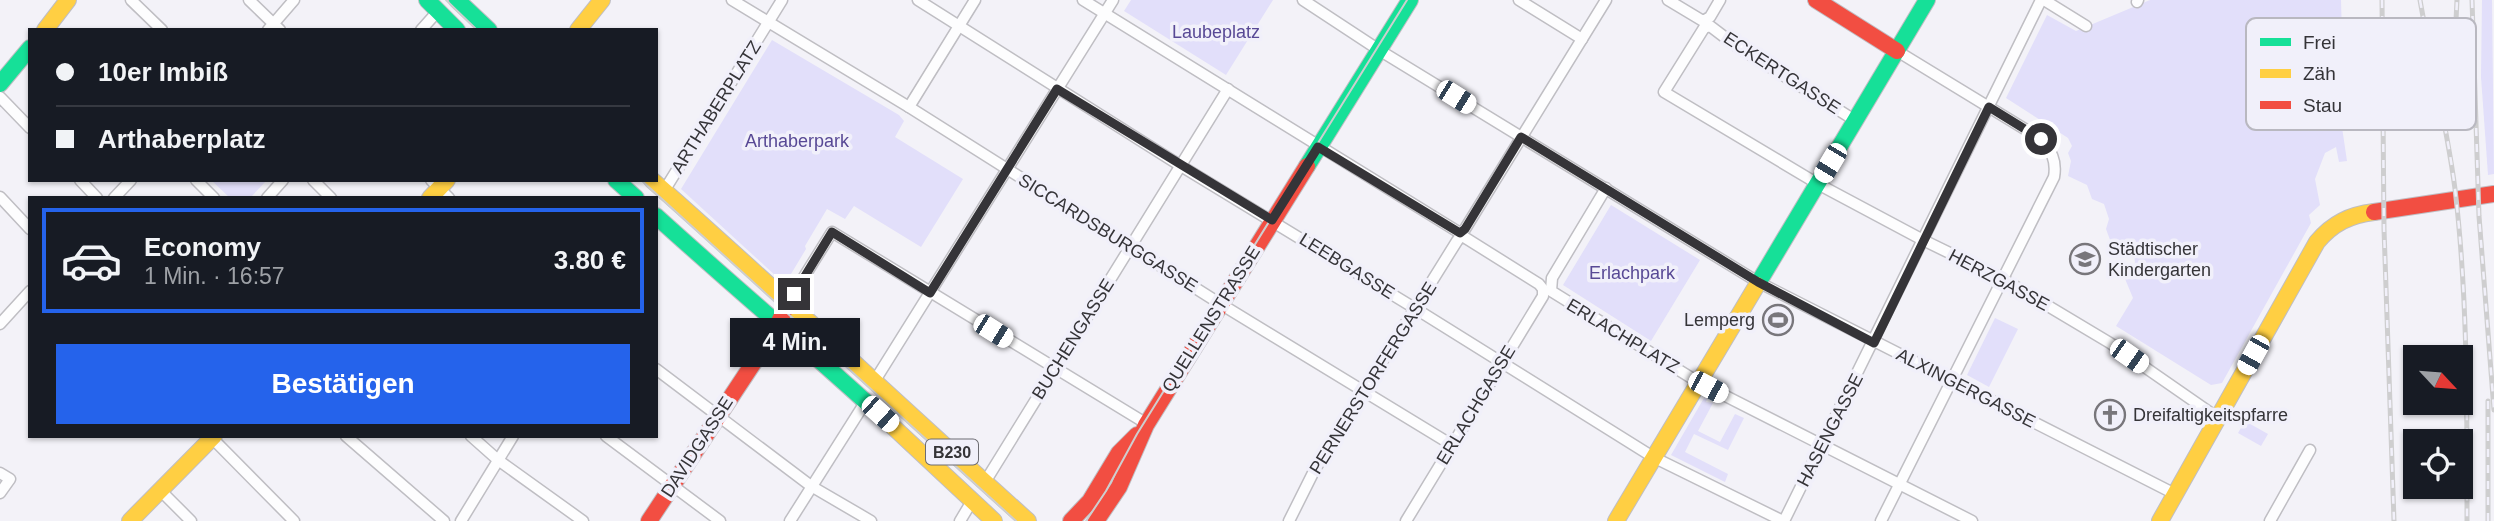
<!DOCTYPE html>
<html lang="de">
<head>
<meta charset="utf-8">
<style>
  body { margin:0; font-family:Arial,sans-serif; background:#242831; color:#f1f3f6; height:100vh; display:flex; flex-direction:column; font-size:26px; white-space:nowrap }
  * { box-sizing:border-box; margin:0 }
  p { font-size:23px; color:#9ea1a6 }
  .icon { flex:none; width:38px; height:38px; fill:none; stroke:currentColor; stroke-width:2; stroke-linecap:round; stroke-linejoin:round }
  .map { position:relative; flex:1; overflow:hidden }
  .side { position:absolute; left:28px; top:196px; width:630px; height:242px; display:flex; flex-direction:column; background:#171b24; border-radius:0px; box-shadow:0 2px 5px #0004 }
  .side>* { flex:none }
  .guide { position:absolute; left:28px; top:28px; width:630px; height:154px; border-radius:0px; box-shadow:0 2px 5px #0004; display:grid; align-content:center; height:154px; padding:0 28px; background:#171b24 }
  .needle { width:46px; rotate:116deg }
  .controls { position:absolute; left:2403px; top:345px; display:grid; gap:14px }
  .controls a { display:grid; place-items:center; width:70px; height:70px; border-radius:0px; background:#171b24; box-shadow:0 2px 5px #0004; font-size:35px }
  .end { position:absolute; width:32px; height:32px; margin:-16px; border:9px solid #353438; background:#fff; box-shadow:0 0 0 4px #fff }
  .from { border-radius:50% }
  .bubble { position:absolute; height:49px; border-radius:0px; background:#171b24; box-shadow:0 2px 5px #0004; font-size:23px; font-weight:600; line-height:49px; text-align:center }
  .car { position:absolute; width:21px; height:42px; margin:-21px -10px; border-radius:9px; box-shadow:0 0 5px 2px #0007; background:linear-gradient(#fff 24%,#345 0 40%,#fff 0 76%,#345 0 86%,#fff 0) }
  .guide b { display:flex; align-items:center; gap:24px; height:66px; font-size:26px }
  .guide b+b { border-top:2px solid #363941 }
  .guide i { width:18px; height:18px; background:#f1f3f6 }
  ul { padding:12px 0 0; list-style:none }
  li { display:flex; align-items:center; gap:21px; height:105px; margin:0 14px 10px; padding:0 14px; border:4px solid #363941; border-radius:0px }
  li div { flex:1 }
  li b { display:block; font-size:26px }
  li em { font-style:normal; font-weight:600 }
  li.active { border-color:#2563eb }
  li>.icon { width:63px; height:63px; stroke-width:1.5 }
  .button { display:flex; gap:14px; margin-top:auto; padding:14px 28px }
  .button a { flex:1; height:80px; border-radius:0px; background:#2563eb; color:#fff; font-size:28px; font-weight:600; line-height:80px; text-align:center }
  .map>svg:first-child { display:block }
  .green { fill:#e2dffa }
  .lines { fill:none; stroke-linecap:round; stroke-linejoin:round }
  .street-casing { stroke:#bfbec3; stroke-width:13 }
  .fast-casing { stroke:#bfbec3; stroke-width:18 }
  .slow-casing { stroke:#bfbec3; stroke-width:18 }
  .jam-casing { stroke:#bfbec3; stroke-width:18 }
  .street { stroke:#fdfdfe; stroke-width:10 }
  .fast { stroke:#16e098; stroke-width:16 }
  .slow { stroke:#ffcf43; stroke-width:16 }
  .jam { stroke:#f24e42; stroke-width:16 }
  .tram { stroke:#cececf; stroke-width:2 }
  .rail-casing { stroke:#cececf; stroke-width:5 }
  .rail { stroke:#f1f0fa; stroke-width:2.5; stroke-dasharray:8; stroke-linecap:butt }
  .route { stroke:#353438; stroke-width:9 }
  .labels { text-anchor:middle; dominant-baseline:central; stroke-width:7; stroke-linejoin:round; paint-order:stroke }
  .shield { fill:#f1f0fa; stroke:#6d6c72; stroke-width:2 }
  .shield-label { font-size:16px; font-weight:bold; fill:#353438 }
  .park-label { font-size:18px; fill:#584995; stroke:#f1f0fa }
  .street-label { font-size:18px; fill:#353438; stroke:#f1f0fa }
  .poi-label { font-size:18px; fill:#353438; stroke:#f1f0fa; text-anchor:start }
  .key { fill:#f1f0fa; stroke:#b9b8c0; stroke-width:2 }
  .key-label { font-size:19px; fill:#353438 }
</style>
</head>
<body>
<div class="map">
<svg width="2494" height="521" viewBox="0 0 2494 521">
  <rect width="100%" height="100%" fill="#f3f2f8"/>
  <!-- green -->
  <g class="green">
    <path d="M1131,0H1273L1226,75L1124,11Z"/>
    <path d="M2150,0H2341L2343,72L2338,73L2335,80L2347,161L2339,162L2336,147L2325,153L2315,179L2320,205L2309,215L2311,223L2222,383L2211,385L2116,326L2133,298L2123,274L2133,272L2135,262L2133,249L2113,248L2106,229L2109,219L2104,204L2092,199L2087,185L2068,176L2071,161L2068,153L2072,146L2068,138L2006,98L2047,15L2076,31Z"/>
    <path d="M2482,0H2492L2494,174L2488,175L2481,77Z"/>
    <path d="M772,40L899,115L904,121L895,137L963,179L921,247L854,206L845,219L827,209L805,246L806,249L788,279L777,277L681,189Z"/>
    <path d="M211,180H267L250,198H230Z"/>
    <path d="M1611,205L1700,260L1651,341L1563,285Z"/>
    <path d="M1995,318L2018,329L1989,387L1967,375Z"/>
    <path d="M1704,398L1707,399L1706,402L1713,403L1698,431L1720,442L1735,414L1744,418L1728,450L1694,434L1685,452L1728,474L1725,482L1671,455Z"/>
    <path d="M2245,421L2268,434L2261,446L2238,433Z"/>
  </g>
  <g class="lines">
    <!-- street casing -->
    <g class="street-casing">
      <g id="street">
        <path d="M131,0L162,30"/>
        <path d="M249,0L280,30"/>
        <path d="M732,0L909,107L1219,303L1452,445"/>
        <path d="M918,0L1181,166L1416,309L1653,457L1783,521"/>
        <path d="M1083,0L1460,233L1465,229L1606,0"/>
        <path d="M1303,0L1379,50L1758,282L2175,494"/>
        <path d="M1519,0L1582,39"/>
        <path d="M1668,0L1703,21L1710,17L1720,0"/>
        <path d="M2044,0L2086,26"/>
        <path d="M2137,2L2138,0"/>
        <path d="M268,30L294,0"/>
        <path d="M421,30L438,11"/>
        <path d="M0,97L30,128"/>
        <path d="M909,107L975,0"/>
        <path d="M1856,121L1735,45L1710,26L1704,28L1664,92L1818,184L1923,240L2003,279L2110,343L2218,418"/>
        <path d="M80,180L97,198"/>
        <path d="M196,180L214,198"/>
        <path d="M313,180L331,198"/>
        <path d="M431,180L449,198"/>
        <path d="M1606,188L1552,278L1551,291L1698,382L1972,521"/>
        <path d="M664,191L782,0"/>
        <path d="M0,197L30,229"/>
        <path d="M114,198L131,180"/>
        <path d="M267,198L283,180"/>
        <path d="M789,301L832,232L1147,424"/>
        <path d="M0,324L30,291"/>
        <path d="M656,369L811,486L871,521"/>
        <path d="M874,382L1113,0"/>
        <path d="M210,436L294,521"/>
        <path d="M346,436L444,521"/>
        <path d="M471,436L498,460L583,521"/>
        <path d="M606,436L720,521"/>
        <path d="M0,473L10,479L0,493"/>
        <path d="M985,482L1228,89"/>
        <path d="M160,490L191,521"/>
        <path d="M461,521L513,436"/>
        <path d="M790,521L866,401"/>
        <path d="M960,521L972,501"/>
        <path d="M1289,521L1315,469L1457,241L1460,237H1464L1539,284L1543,289V296L1406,521"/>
        <path d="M1784,521L2041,0"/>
        <path d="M1881,521L2054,177C2057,160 2051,151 2041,139L1897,51"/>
        <path d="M2270,521L2310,450"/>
      </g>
    </g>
    <!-- fast casing -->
    <g class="fast-casing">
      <g id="fast">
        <path d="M427,0L457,30"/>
        <path d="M457,0L489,30"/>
        <path d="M0,84L30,48"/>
        <path d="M1307,166L1410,0"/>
        <path d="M616,180L636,198"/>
        <path d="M656,216C733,286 813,353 889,423"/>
        <path d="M1757,285L1927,0"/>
      </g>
    </g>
    <!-- slow casing -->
    <g class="slow-casing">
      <g id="slow">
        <path d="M45,30L68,0"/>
        <path d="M578,30L602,0"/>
        <path d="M652,180C779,292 902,408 1028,521"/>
        <path d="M430,198L447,180"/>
        <path d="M889,423L994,521"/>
        <path d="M130,521L214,436"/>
        <path d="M1616,521L1757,285"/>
        <path d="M2160,521L2317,242C2333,223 2350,215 2374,212"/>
      </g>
    </g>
    <!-- jam casing -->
    <g class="jam-casing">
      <g id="jam">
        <path d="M1816,0L1897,51"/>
        <path d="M2374,212L2494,194"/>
        <path d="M649,521L774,332L789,301"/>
        <path d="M1071,521L1090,501L1119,453L1137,435"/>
        <path d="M1096,521L1119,487L1146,425L1307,166"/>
      </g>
    </g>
    <!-- street -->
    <use href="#street" class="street"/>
    <!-- fast -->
    <use href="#fast" class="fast"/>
    <!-- slow -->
    <use href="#slow" class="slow"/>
    <!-- jam -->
    <use href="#jam" class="jam"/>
    <!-- tram -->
    <g class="tram">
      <path d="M446,0L477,30"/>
      <path d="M641,180L1016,521"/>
      <path d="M1086,521L1106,491L1137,434L1407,0"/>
    </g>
    <!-- rail casing -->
    <g class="rail-casing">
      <g id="rail">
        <path d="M2382,0L2384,229L2394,521"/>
        <path d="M2420,0C2431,63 2447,126 2455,189C2468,299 2467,411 2467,521"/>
        <path d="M2472,0L2479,216L2494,410"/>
        <path d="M2451,122L2457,0"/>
        <path d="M2488,401V521"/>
      </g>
    </g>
    <!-- rail -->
    <use href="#rail" class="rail"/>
  </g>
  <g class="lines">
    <!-- route -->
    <path class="route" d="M794,294L832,232L930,293L1057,89L1272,220L1318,147L1460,233L1465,229L1521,137L1758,282L1874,343L1989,107L2041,139"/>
  </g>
  <!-- icons -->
  <defs>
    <g id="school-ring" transform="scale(1.575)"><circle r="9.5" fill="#f1f0fa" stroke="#78767b" stroke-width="1.5"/><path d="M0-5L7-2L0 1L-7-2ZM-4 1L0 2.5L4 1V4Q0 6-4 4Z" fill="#78767b"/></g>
    <g id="stadium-ring" transform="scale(1.575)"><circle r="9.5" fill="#f1f0fa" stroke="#78767b" stroke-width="1.5"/><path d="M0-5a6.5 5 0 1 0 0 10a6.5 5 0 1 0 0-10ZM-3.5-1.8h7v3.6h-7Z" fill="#78767b"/></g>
    <g id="church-ring" transform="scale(1.575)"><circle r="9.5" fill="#f1f0fa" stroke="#78767b" stroke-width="1.5"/><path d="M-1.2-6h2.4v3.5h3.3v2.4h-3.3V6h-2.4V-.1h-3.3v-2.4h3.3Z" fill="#78767b"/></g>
  </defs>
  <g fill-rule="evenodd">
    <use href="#school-ring" x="2085" y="259"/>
    <use href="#stadium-ring" x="1778" y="320"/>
    <use href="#church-ring" x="2110" y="415"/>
  </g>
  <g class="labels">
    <!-- shield labels -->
    <rect class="shield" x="926" y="439.5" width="52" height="25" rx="5"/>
    <g class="shield-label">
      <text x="952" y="452">B230</text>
    </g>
    <!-- park labels -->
    <g class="park-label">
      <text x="1216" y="32">Laubeplatz</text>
      <text x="797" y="141">Arthaberpark</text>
      <text x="1632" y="273">Erlachpark</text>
    </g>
    <!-- street labels -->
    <g class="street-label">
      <text transform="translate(1782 73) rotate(33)">ECKERTGASSE</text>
      <text transform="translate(716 107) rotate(-58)">ARTHABERPLATZ</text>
      <text transform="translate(1108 233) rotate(32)">SICCARDSBURGGASSE</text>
      <text transform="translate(1347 266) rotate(32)">LEEBGASSE</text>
      <text transform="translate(1999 280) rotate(28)">HERZGASSE</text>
      <text transform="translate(1211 319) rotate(-58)">QUELLENSTRASSE</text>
      <text transform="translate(1623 336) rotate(31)">ERLACHPLATZ</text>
      <text transform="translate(1073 339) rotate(-58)">BUCHENGASSE</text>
      <text transform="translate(1373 378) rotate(-58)">PERNERSTORFERGASSE</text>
      <text transform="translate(1966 388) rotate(27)">ALXINGERGASSE</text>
      <text transform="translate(1476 405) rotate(-59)">ERLACHGASSE</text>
      <text transform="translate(1830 430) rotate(-63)">HASENGASSE</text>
      <text transform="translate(697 447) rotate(-57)">DAVIDGASSE</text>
    </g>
    <!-- poi labels -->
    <g class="poi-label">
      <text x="2108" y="249">Städtischer<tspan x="2108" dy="21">Kindergarten</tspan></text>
      <text x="1755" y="320" text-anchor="end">Lemperg</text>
      <text x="2133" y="415">Dreifaltigkeitspfarre</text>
    </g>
  </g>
  <!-- legend -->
  <rect x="2246" y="18" width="230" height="112" rx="10" class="key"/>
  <rect x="2260" y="38" width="31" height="8" fill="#16e098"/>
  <rect x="2260" y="69" width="31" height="9" fill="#ffcf43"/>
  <rect x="2260" y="101" width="31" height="8" fill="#f24e42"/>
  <g class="key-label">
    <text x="2303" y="49">Frei</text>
    <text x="2303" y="80">Zäh</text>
    <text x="2303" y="112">Stau</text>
  </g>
</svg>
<div class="controls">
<a><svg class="needle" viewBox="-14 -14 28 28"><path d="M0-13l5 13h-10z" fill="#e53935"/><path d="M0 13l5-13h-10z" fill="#9ea1a6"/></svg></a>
<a><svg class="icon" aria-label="locate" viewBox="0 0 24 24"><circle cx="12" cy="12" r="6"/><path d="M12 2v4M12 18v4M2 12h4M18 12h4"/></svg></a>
</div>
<i class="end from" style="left:2041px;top:139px"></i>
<i class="end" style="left:794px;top:294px"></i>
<div class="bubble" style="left:730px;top:318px;width:130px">4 Min.</div>
<i class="car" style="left:1456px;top:97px;rotate:122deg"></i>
<i class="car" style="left:1830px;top:163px;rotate:211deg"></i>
<i class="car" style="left:993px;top:331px;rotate:122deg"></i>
<i class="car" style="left:2253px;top:355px;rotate:209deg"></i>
<i class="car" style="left:2129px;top:356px;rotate:125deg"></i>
<i class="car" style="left:1708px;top:387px;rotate:118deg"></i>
<i class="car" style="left:880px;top:414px;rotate:132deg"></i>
<div class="guide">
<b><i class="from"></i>10er Imbiß</b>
<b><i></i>Arthaberplatz</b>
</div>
<section class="side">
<ul>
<li class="active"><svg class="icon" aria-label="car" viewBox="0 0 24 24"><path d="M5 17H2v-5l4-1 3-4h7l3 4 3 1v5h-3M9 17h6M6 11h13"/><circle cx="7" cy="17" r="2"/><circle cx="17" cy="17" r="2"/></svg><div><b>Economy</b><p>1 Min. · 16:57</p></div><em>3.80 €</em></li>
</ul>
<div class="button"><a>Bestätigen</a></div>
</section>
</div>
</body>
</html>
